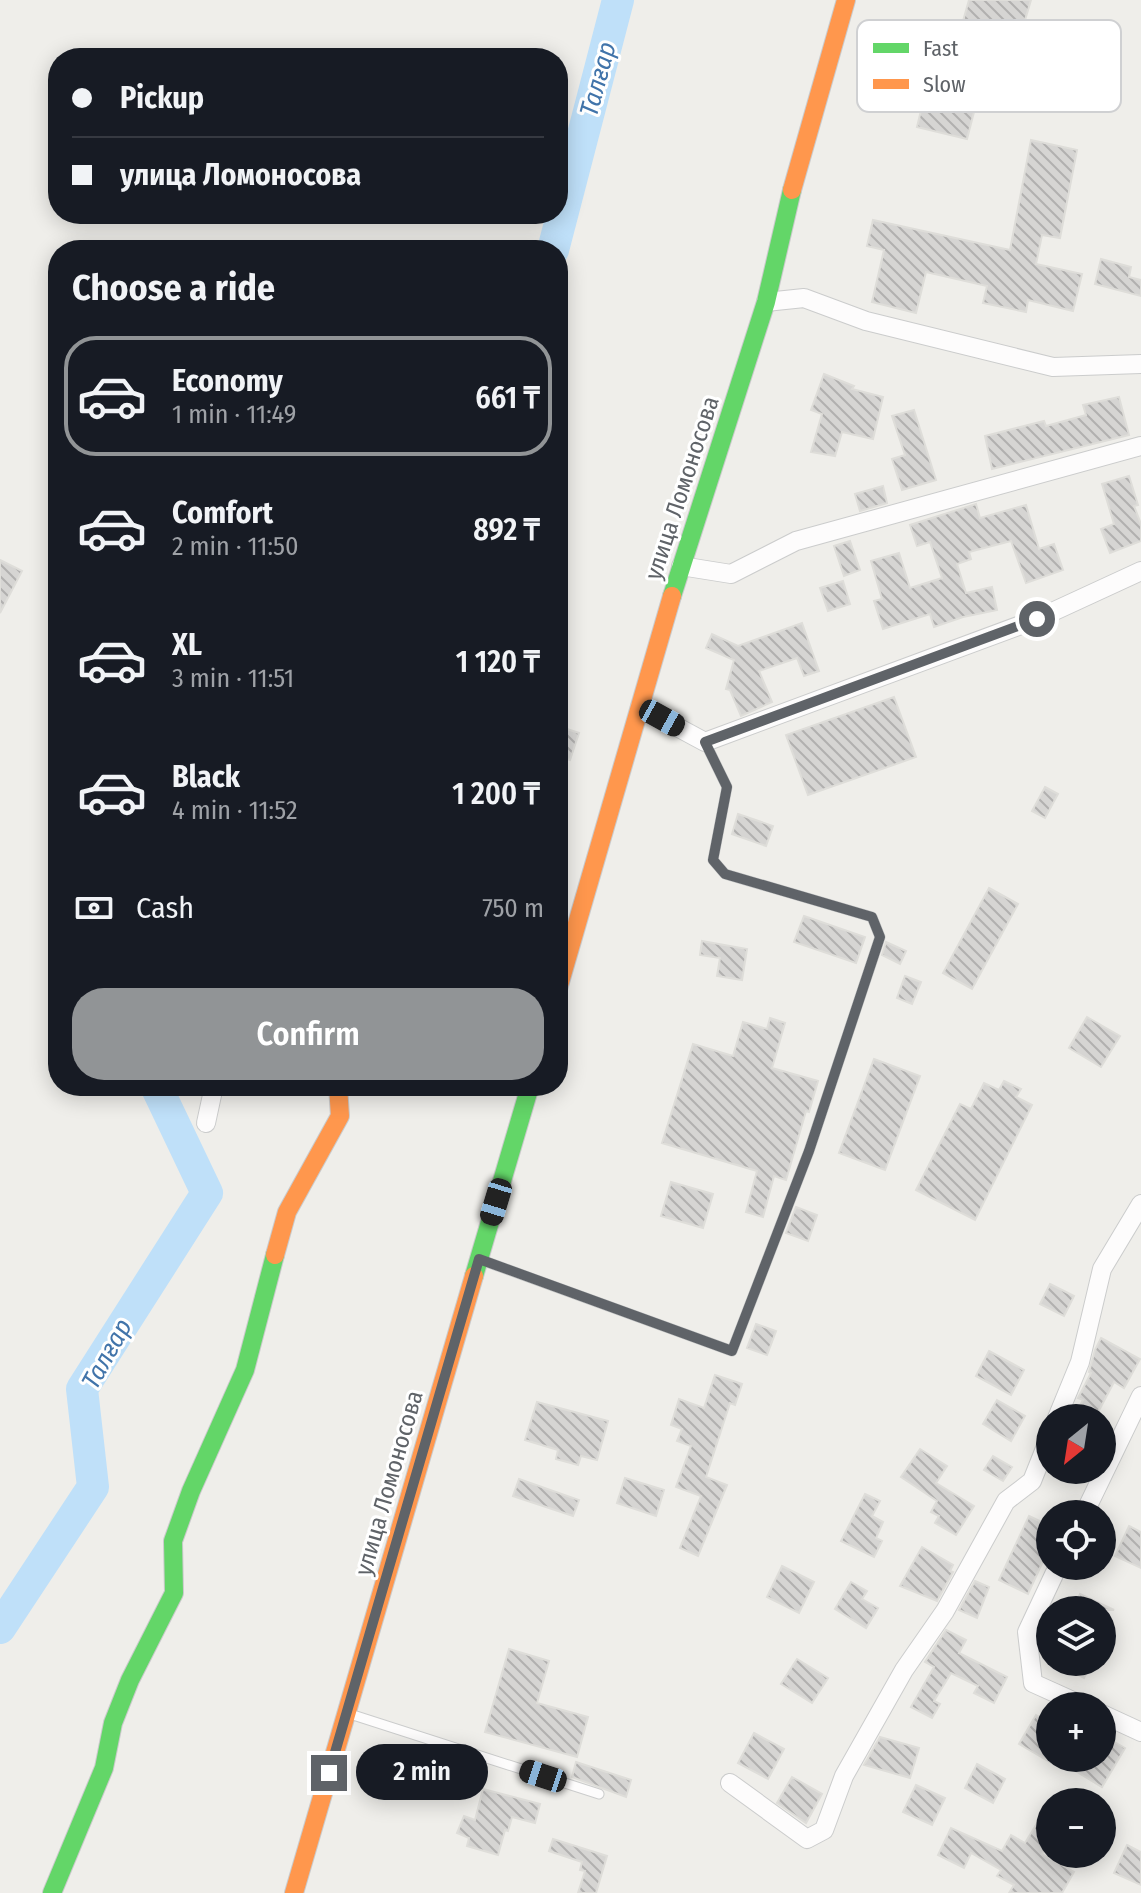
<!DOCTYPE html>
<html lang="en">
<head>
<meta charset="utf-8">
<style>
  body { margin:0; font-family:"Fira Sans Condensed",sans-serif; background:#20242c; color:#f1f3f6; height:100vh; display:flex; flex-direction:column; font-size:30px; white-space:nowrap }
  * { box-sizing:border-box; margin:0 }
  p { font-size:26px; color:#9ea1a6 }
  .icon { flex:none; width:44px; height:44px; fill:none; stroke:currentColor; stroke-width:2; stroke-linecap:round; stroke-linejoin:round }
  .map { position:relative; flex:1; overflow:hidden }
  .sheet { position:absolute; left:48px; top:240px; width:520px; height:856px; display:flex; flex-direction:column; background:#171b24; border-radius:32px; box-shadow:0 4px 20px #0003 }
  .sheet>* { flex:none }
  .banner { position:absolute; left:48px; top:48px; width:520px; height:176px; border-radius:32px; box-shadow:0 4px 20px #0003; display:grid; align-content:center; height:176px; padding:0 24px; background:#171b24 }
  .needle { width:52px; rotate:210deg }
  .tools { position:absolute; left:1036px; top:1404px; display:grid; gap:16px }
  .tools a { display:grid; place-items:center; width:80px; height:80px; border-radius:50%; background:#171b24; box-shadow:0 4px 20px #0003; font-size:40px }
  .end { position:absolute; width:36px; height:36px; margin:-18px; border:10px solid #5f6368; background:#fff; box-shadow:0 0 0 4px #fff }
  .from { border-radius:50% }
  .bubble { position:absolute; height:56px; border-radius:28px; background:#171b24; box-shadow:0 4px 20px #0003; font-size:26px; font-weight:600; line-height:56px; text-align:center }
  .car { position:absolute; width:24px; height:48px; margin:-24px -12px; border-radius:10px; box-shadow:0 0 6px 2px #0007; background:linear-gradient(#222 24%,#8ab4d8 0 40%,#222 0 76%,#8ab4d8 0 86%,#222 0) }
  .banner b { display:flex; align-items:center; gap:28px; height:76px; font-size:30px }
  .banner b+b { border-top:2px solid #363941 }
  .banner i { width:20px; height:20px; background:#f1f3f6 }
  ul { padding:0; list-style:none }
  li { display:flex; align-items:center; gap:24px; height:120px; margin:0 16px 12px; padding:0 8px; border:4px solid transparent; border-radius:32px }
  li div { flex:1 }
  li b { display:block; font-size:30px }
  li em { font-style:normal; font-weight:600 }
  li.current { border-color:#919496 }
  li>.icon { width:72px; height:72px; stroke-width:1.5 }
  h2 { padding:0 24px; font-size:36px; line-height:96px }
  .pay { display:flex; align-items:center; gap:20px; height:88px; padding:0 24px; font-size:30px }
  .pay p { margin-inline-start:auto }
  .action { display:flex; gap:16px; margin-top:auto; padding:16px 24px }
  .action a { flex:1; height:92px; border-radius:32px; background:#919496; color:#fff; font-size:32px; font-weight:600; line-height:92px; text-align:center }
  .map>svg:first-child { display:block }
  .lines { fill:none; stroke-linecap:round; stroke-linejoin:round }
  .river { stroke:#bfe0f9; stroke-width:32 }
  .building { fill:url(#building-back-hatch); stroke:#deddd9; stroke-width:2 }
  .lane-casing { stroke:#cbcccc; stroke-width:11 }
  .street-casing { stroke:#cbcccc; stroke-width:20 }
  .fast-casing { stroke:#cacacb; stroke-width:20 }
  .slow-casing { stroke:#cacacb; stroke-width:20 }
  .lane { stroke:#fdfcfc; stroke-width:9 }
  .street { stroke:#fdfcfc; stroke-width:18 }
  .fast { stroke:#63d668; stroke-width:18 }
  .slow { stroke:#ff974d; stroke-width:18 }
  .route { stroke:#5f6368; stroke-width:10 }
  .labels { text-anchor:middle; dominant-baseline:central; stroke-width:6; stroke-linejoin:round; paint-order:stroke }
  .street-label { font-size:24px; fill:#5f6368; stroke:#fff }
  .water-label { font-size:26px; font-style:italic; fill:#4174aa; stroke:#fff }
  .key { fill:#fff; stroke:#cfd0d2; stroke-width:2 }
  .key-label { font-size:22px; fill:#5f6368 }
</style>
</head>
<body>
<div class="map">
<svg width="1141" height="1893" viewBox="0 0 1141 1893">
  <defs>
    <pattern id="building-back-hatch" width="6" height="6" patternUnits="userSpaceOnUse" patternTransform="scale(2)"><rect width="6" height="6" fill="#d6d5d3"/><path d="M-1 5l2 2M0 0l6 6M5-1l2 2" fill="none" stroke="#b1b0af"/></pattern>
  </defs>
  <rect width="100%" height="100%" fill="#efeeea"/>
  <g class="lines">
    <!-- river -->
    <g class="river">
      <path d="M553,250L618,0"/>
      <path d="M0,1628L93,1487L82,1389L207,1193L156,1086"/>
    </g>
  </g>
  <!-- building -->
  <g class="building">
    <path d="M969,0H1031L1004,91L981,85L967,139L917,127L925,94L941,98Z"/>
    <path d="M1031,140L1077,150L1060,238L1042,235L1036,264L1082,274L1073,311L1028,300L1026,312L983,303L987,286L926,272L916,313L872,302L884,250L867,246L873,220L1010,250Z"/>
    <path d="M1101,259L1131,267L1129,277L1141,280V296L1095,284Z"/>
    <path d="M824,374L854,386L852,389L883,397L873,439L842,432L835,456L811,452L822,414L811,410Z"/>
    <path d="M1119,397L1129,435L992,469L985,436L1044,421L1046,426L1086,415L1083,405Z"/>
    <path d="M914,410L936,480L902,490L892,459L905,455L892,416Z"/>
    <path d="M1129,476L1138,505L1134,506L1141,524V541L1110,553L1101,529L1114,524L1102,484Z"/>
    <path d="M883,486L887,503L860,511L855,494Z"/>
    <path d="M976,504L980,518L1026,505L1039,549L1054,544L1063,570L1026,583L1011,541L969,552L971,559L957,564L966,593L992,587L997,610L963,617L934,627L930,614L883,629L874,601L882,599L871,561L899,553L910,588L942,578L930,542L917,546L910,525Z"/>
    <path d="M850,541L860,570L844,576L834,546Z"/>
    <path d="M0,560L22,571L0,613Z"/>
    <path d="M843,581L850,604L828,611L820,588Z"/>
    <path d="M802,623L819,671L804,676L797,658L759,671L772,702L741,716L730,690L726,689L734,660L706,648L712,634L738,646Z"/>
    <path d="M894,697L916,757L808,795L786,735Z"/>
    <path d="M561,727L579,733L570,760L558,756V735Z"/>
    <path d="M1045,787L1058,794L1045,818L1032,811Z"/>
    <path d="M738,814L773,826L766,846L732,834Z"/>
    <path d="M989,888L1018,904L972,989L943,973Z"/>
    <path d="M804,916L865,937L856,963L794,942Z"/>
    <path d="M702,941L747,949L742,980L717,976L720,958L700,955Z"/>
    <path d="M886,942L906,951L900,964L882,955Z"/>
    <path d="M905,976L921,982L912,1004L897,998Z"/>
    <path d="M1087,1017L1120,1036L1101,1067L1069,1048Z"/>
    <path d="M770,1018L785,1023L772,1068L818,1081L809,1112L806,1111L786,1180L774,1176L763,1217L746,1212L757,1171L662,1143L693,1044L733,1056L743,1022L767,1029Z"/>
    <path d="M874,1059L920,1076L885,1170L839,1153Z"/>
    <path d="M1004,1081L1021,1089L1016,1097L1032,1105L975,1220L916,1190L960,1104L971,1109L984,1083L999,1090Z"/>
    <path d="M671,1182L713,1194L703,1228L661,1216Z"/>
    <path d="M796,1207L817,1215L808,1241L786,1233Z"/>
    <path d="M1050,1284L1074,1296L1064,1316L1040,1304Z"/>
    <path d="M756,1324L776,1331L767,1355L747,1348Z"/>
    <path d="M1101,1338L1140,1359L1124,1388L1114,1382L1095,1418H1073L1083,1400L1078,1398L1091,1373L1089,1372L1095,1350Z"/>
    <path d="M989,1351L1024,1370L1011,1395L976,1376Z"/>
    <path d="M715,1375L742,1384L735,1405L730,1403L706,1477L727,1485L698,1556L680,1548L701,1496L676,1487L691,1446L677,1441L682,1429L671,1425L679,1399L704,1408Z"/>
    <path d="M997,1400L1025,1416L1011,1441L983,1424Z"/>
    <path d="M537,1402L608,1421L597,1460L581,1456L578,1465L556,1459L558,1450L525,1440Z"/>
    <path d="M920,1449L947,1466L936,1483L974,1506L956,1535L935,1523L939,1516L931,1512L937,1501L901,1477Z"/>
    <path d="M993,1456L1012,1467L1003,1481L984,1470Z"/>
    <path d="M625,1478L664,1490L656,1516L617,1503Z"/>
    <path d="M519,1479L579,1500L573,1516L513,1496Z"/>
    <path d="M865,1494L880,1501L872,1516L883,1522L876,1538L882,1541L874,1557L841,1541Z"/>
    <path d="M1029,1516L1050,1526V1546L1028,1594L999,1580Z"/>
    <path d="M1129,1526L1141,1532V1568L1115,1556Z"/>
    <path d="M922,1547L953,1565L950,1571L953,1572L937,1601L900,1586Z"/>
    <path d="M782,1566L814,1582L799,1613L767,1597Z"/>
    <path d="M975,1581L989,1587L977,1618L959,1610Z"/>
    <path d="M851,1582L867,1591L862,1599L878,1608L866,1628L835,1609Z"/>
    <path d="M1080,1594L1114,1610H1072Z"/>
    <path d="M946,1630L966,1640L959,1653L1007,1677L994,1703L974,1693L978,1686L951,1673L934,1701L940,1704L932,1718L911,1707L934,1667L925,1662Z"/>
    <path d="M509,1649L549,1661L537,1703L588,1717L577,1757L485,1732Z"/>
    <path d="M797,1659L828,1678L812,1703L781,1684Z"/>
    <path d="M1053,1662H1092L1084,1678Z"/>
    <path d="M1036,1715L1050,1723V1762L1019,1744Z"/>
    <path d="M754,1733L784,1749L768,1779L738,1763Z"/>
    <path d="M1102,1735L1125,1748L1102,1787L1054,1758H1102Z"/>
    <path d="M880,1737L919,1748L910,1778L864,1765Z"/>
    <path d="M440,1753L454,1757L448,1780L434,1777Z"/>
    <path d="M576,1762L631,1780L626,1797L572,1777Z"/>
    <path d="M977,1764L1005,1779L993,1803L965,1788Z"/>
    <path d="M792,1777L822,1794L806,1823L777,1803Z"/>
    <path d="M916,1785L945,1798L932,1825L903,1812Z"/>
    <path d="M483,1789L540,1804L535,1823L512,1817L508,1831L505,1830L498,1855L467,1846L469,1838L457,1833L464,1816L475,1820Z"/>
    <path d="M1050,1802V1841L1042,1854L1074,1872L1062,1893H1009L1014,1885L997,1876L1001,1870L971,1853L964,1868L938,1855L951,1828L1002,1851L1011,1835L1025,1843Z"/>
    <path d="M553,1839L607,1856L596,1893H578L585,1871L580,1870L582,1862L549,1851Z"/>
    <path d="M1127,1845L1141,1852V1885L1114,1873Z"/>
  </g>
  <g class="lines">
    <!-- lane casing -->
    <g class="lane-casing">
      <g id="lane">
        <path d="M484,1261L732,1351L809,1151L880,937L872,917L725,874L713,860L727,787L705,742"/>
        <path d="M350,1714L599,1794"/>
      </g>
    </g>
    <!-- street casing -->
    <g class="street-casing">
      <g id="street">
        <path d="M766,302L804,298L866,321L1053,367L1141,364"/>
        <path d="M681,566L731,574L796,541L1141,446"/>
        <path d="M640,707L705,742L1037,619L1141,571"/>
        <path d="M206,1123L214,1086"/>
        <path d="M1057,1418L1080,1362L1102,1269L1141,1204"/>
        <path d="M1084,1514L1141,1396"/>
        <path d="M1058,1566L1027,1632L1033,1683L1084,1706"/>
        <path d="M1102,1714L1141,1732"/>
        <path d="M730,1783L807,1839L824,1830L844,1776L904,1670L945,1611L1006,1501L1032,1481L1050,1436"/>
      </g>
    </g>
    <!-- fast casing -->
    <g class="fast-casing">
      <g id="fast">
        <path d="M672,596L766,302L792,190"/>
        <path d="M474,1276L530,1086"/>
        <path d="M52,1893L104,1768L113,1723L130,1680L174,1593L173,1541L191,1491L245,1370L275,1255"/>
      </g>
    </g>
    <!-- slow casing -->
    <g class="slow-casing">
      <g id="slow">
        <path d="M792,190L846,0"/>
        <path d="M558,989L672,596"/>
        <path d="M275,1255L287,1212L340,1116L338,1086"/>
        <path d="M294,1893L474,1276"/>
      </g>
    </g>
    <!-- lane -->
    <use href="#lane" class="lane"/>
    <!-- street -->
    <use href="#street" class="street"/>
    <!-- fast -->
    <use href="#fast" class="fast"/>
    <!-- slow -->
    <use href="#slow" class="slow"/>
  </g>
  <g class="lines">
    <!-- route -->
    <path class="route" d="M329,1773L479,1259L732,1351L809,1151L880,937L872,917L725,874L713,860L727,787L705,742L1037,619"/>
  </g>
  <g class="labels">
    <!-- street labels -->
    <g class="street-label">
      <text transform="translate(682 488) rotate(-72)">улица Ломоносова</text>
      <text transform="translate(389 1483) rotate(-74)">улица Ломоносова</text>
    </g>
    <!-- water labels -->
    <g class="water-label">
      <text transform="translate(598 79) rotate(-75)">Талғар</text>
      <text transform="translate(107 1354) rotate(-61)">Талғар</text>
    </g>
  </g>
  <!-- legend -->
  <rect x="857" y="20" width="264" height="92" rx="12" class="key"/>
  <rect x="873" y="43" width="36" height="10" fill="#63d668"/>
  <rect x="873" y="79" width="36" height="10" fill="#ff974d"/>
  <g class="key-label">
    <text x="923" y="56">Fast</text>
    <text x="923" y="92">Slow</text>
  </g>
</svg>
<div class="tools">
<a><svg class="needle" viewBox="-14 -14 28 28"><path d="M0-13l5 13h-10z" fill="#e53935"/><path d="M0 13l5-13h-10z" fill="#9ea1a6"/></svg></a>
<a><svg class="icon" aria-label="locate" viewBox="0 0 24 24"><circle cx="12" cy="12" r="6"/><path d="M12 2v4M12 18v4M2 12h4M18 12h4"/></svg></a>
<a><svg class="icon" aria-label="layers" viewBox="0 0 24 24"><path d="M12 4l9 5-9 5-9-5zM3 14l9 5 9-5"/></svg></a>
<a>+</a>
<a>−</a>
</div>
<i class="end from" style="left:1037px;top:619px"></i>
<i class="end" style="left:329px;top:1773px"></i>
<div class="bubble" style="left:356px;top:1744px;width:132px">2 min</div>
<i class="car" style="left:662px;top:718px;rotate:119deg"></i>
<i class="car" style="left:496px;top:1202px;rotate:197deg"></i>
<i class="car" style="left:543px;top:1776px;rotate:288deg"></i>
<div class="banner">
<b><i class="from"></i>Pickup</b>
<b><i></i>улица Ломоносова</b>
</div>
<section class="sheet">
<h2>Choose a ride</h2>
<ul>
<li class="current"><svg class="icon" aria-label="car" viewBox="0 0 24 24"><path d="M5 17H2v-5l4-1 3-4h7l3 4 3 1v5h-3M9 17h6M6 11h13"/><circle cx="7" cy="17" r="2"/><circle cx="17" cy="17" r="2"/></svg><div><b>Economy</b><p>1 min · 11:49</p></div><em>661 ₸</em></li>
<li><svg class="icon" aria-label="car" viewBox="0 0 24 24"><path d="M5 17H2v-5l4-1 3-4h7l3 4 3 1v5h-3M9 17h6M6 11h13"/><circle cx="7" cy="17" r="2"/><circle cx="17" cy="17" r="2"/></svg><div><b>Comfort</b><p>2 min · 11:50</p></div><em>892 ₸</em></li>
<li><svg class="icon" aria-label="car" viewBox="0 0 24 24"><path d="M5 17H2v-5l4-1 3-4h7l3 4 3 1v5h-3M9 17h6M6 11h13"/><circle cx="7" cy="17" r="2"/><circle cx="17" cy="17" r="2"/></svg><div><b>XL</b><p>3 min · 11:51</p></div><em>1 120 ₸</em></li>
<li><svg class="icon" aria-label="car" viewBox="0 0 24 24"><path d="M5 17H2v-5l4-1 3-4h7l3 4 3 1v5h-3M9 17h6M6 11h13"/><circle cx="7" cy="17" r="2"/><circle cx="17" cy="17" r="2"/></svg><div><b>Black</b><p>4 min · 11:52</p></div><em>1 200 ₸</em></li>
</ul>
<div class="pay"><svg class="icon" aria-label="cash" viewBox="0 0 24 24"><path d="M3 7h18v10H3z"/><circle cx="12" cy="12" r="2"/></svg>Cash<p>750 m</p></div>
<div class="action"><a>Confirm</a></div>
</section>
</div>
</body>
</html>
